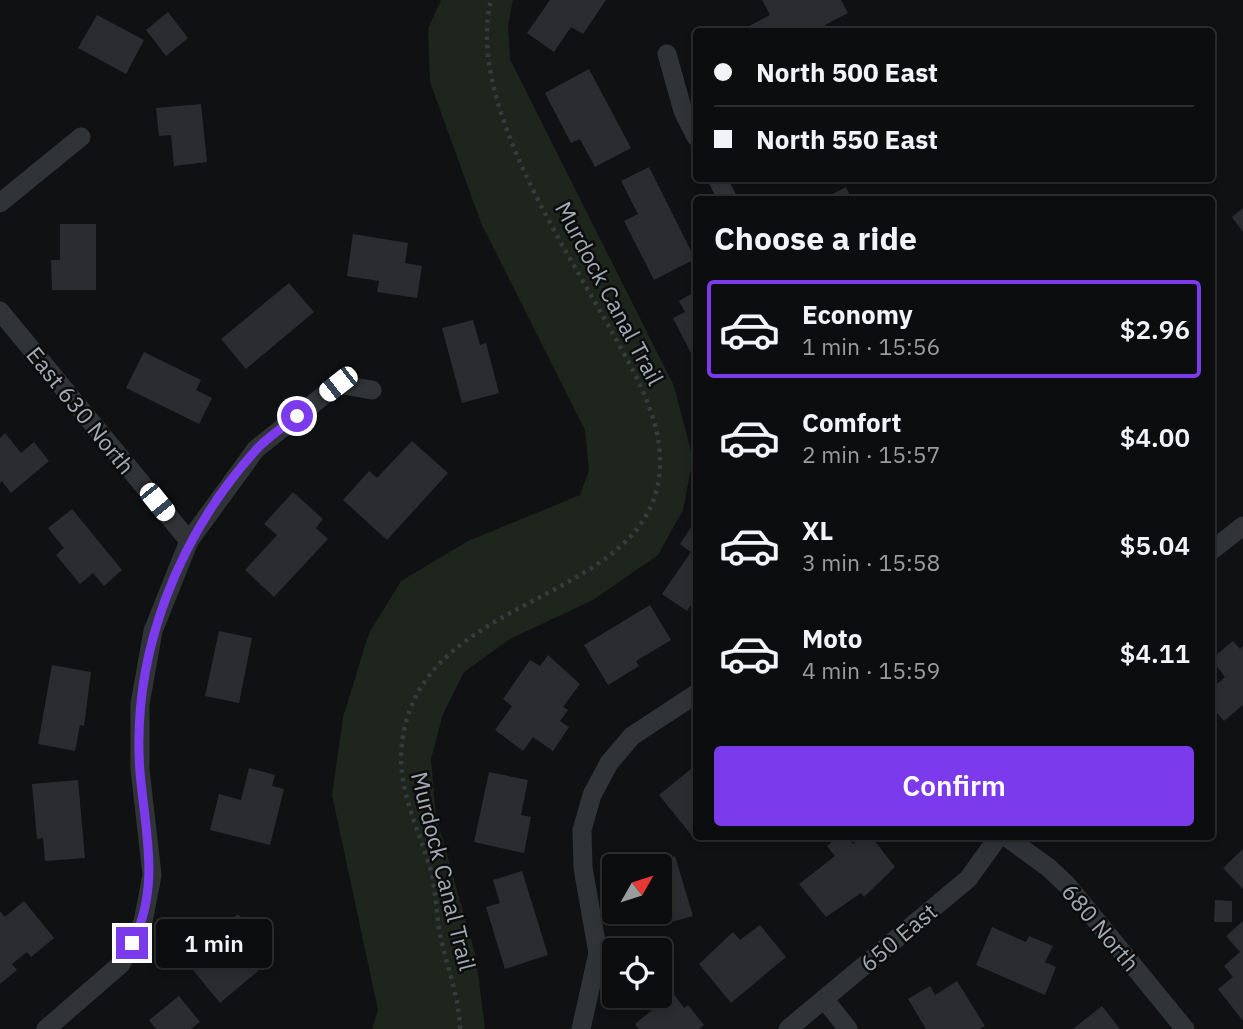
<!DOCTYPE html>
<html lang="en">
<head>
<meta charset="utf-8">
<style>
  body { margin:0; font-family:"IBM Plex Sans",sans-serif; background:#1a1b1c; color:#f1f3f6; height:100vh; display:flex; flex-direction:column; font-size:26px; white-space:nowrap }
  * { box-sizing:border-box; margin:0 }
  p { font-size:23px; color:#9a9c9e }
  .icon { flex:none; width:38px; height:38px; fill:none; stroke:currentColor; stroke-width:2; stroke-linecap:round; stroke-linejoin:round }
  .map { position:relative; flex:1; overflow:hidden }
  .side { position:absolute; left:693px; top:196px; width:522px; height:644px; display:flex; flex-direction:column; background:#0c0d0e; border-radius:7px; box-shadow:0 4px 10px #0003,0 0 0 2px #2c2d2e }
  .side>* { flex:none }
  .top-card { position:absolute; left:693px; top:28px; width:522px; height:154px; border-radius:7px; box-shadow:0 4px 10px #0003,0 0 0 2px #2c2d2e; display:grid; align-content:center; height:154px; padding:0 21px; background:#0c0d0e }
  .needle { width:46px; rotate:51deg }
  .fabs { position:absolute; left:602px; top:854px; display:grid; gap:14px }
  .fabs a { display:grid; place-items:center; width:70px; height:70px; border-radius:7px; background:#0c0d0e; box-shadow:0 4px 10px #0003,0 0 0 2px #2c2d2e; font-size:35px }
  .end { position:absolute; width:32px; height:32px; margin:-16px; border:9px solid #7c3aed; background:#fff; box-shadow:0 0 0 4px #fff }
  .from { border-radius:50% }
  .bubble { position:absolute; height:49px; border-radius:7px; background:#0c0d0e; box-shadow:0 4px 10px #0003,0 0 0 2px #2c2d2e; font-size:23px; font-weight:600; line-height:49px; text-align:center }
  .car { position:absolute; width:21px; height:42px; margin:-21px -10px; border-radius:9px; box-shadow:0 0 5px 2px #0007; background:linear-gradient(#fff 24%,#345 0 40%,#fff 0 76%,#345 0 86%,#fff 0) }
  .top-card b { display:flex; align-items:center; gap:24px; height:66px; font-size:26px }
  .top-card b+b { border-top:2px solid #2c2d2e }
  .top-card i { width:18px; height:18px; background:#f1f3f6 }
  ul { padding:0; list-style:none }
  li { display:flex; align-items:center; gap:21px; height:98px; margin:0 14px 10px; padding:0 7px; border:4px solid transparent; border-radius:7px }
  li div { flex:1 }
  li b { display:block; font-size:26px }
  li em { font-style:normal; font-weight:600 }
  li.selected { border-color:#7c3aed }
  li>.icon { width:63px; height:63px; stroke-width:1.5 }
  h2 { padding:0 21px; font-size:32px; line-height:84px }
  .action { display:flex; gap:14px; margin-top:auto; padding:14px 21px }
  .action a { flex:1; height:80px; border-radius:7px; background:#7c3aed; color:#fff; font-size:28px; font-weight:600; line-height:80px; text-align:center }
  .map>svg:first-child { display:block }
  .green { fill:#1d251d }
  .building { fill:#2b2c2f }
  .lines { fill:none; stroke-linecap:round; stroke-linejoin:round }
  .path { stroke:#373b3e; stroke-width:4.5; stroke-dasharray:3.5 5; stroke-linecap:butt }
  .street { stroke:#313437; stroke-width:19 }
  .route { stroke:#7c3aed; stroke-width:9 }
  .labels { text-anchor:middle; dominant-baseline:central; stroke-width:5; stroke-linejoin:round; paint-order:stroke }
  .street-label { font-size:23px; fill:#a1abb4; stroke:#0c0c0d }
</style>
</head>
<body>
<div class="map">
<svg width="1243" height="1029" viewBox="0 0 1243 1029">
  <rect width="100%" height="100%" fill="#101112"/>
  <!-- green -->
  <path class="green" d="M441,0H513L508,25L510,59L674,386L693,459L683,510L658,555L593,600L510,639L464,672L443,714L431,759L436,816L476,957L485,1029H372L378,1010L332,795L343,717L369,633L401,581L468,541L580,495L589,470L585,430L481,223L430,82L428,29Z"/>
  <!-- building -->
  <g class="building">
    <path d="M550,0H606L583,34L571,27L554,52L527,33Z"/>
    <path d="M762,0H841L848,13L825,25L829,32H751L749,26L770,15Z"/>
    <path d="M168,12L188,38L166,56L146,30Z"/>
    <path d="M97,15L144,40L126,74L78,48Z"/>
    <path d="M589,69L631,148L595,167L580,139L571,143L545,93Z"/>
    <path d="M201,104L207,162L174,166L171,135L159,136L156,108Z"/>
    <path d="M649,167L695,259L654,280L624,221L638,214L621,181Z"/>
    <path d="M846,187L852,200H821Z"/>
    <path d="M1243,208V232L1232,217Z"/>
    <path d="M60,224H96V290H52L51,260H60Z"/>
    <path d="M353,234L408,243L405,263L422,266L417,298L377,292L379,281L347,276Z"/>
    <path d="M289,283L314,312L246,369L221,339Z"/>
    <path d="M696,291V363L673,318L685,312L679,301Z"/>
    <path d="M473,320L480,345L486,343L499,393L462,403L442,328Z"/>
    <path d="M144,352L201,380L196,390L212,398L199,424L126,388Z"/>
    <path d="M5,433L21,453L34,442L49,461L11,493L2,481L0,483V438Z"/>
    <path d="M412,441L448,473L387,540L343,500L369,471L377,478Z"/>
    <path d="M293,492L323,519L316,528L328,539L274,597L245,570L277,535L264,524Z"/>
    <path d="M72,509L122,570L104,586L93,573L80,584L56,555L64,548L48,528Z"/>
    <path d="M696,520V597L687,611L662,594L691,552L680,544Z"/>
    <path d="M650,605L671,640L636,661L639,666L608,685L584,645Z"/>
    <path d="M219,631L252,638L239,703L205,696Z"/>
    <path d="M1233,641L1240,649L1243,646V705L1224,721L1211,706V689L1225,677L1211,659Z"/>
    <path d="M548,655L580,684L563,707L568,710L560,721L569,727L553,751L533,737L523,751L495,730L512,706L503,699L530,660L540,666Z"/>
    <path d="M52,665L91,672L84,726L80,725L75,751L38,744Z"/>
    <path d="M696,765V834L693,837L659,795Z"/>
    <path d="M249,768L275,775L272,786L284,789L270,845L210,830L219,794L241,800Z"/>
    <path d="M489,772L528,780L521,815L531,817L524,853L474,842Z"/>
    <path d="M78,780L85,858L45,861L43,838L37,839L32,784Z"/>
    <path d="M838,836H847L853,844L862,836H871L895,867L864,897L861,893L826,917L799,884L835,856L827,846Z"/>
    <path d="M1243,849V889L1223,868Z"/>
    <path d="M675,856L693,916L661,925L657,912H660V866H642Z"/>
    <path d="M522,871L548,955L505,969L486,907L500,903L493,880Z"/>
    <path d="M1215,900L1232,901V922H1214Z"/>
    <path d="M24,901L54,938L31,957L27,952L12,964L17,970L0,984V911L5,917Z"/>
    <path d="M238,914L263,945L253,953L264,966L220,1003L184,959Z"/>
    <path d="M1243,921V1021L1218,989L1233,977L1224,966L1240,952L1226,936Z"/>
    <path d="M760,925L786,957L731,1003L699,964L733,932L740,940Z"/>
    <path d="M992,927L1026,942L1029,936L1053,946L1045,962L1056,967L1045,995L976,965Z"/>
    <path d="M957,981L985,1026L980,1029H926L908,999L930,986L935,995Z"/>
    <path d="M673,993L684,1008L688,1005L704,1025L699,1029H639L635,1024Z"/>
    <path d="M179,996L200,1022L191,1029H156L149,1020Z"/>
    <path d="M1102,1006L1120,1029H1073Z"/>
  </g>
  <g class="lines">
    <!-- path -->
    <path class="path" d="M460,1029C459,996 447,967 440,935C436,912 436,887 429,864C415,820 395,783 403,736C426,590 655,604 660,466C662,419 634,372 612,332C564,245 466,101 491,0"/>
    <!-- street -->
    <g class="street">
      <path d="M667,54L683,111L696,137"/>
      <path d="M717,178L728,200"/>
      <path d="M0,203L81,137"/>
      <path d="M0,311L189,541"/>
      <path d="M1211,551L1243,526"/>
      <path d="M1005,836L1049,868L1068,886L1185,1029"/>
      <path d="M824,999L848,1029"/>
      <path d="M46,1029L121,964L143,922L152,875L140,769V704L153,631L189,541L256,449L338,384L372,390"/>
      <path d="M581,1029L598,953L583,868L582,830L592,795L609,763L632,736L696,694"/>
      <path d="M788,1029L968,879L999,836"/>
    </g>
  </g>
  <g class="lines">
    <!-- route -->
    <path class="route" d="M132,943C161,888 145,831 140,772C131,655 178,536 256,450C267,437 284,427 297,416"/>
  </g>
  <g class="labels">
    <!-- street labels -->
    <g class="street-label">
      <text transform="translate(610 293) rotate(62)">Murdock Canal Trail</text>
      <text transform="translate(81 410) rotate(51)">East 630 North</text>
      <text transform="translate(444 871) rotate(76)">Murdock Canal Trail</text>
      <text transform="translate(1101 927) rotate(50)">680 North</text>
      <text transform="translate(898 937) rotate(-40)">650 East</text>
    </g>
  </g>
</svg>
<div class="fabs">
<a><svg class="needle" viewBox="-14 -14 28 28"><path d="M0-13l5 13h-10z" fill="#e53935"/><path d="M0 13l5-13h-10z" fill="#9a9c9e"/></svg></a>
<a><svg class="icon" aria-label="locate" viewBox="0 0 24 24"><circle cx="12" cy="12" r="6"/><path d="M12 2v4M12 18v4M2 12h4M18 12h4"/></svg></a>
</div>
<i class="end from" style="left:297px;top:416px"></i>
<i class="end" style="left:132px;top:943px"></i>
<div class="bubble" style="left:156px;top:919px;width:116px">1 min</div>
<i class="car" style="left:338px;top:384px;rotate:232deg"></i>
<i class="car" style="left:157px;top:502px;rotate:141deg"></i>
<div class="top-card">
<b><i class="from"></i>North 500 East</b>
<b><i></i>North 550 East</b>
</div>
<section class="side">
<h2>Choose a ride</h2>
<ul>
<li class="selected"><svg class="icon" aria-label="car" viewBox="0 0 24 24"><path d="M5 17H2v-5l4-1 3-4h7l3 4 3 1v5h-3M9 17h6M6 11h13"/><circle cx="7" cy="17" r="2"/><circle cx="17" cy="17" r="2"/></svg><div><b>Economy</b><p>1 min · 15:56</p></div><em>$2.96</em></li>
<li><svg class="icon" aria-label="car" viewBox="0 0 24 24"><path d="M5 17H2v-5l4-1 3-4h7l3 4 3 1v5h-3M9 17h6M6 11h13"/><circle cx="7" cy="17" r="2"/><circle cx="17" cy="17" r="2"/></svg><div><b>Comfort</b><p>2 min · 15:57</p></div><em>$4.00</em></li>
<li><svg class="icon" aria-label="car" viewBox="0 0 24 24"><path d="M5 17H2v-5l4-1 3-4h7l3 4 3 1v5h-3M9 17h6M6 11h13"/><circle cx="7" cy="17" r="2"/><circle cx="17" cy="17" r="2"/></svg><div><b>XL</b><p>3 min · 15:58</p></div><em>$5.04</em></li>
<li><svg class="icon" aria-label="car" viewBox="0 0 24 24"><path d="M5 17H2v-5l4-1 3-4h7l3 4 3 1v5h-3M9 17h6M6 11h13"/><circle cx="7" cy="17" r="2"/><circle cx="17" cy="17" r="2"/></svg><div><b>Moto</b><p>4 min · 15:59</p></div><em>$4.11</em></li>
</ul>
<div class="action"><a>Confirm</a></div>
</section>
</div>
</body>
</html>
